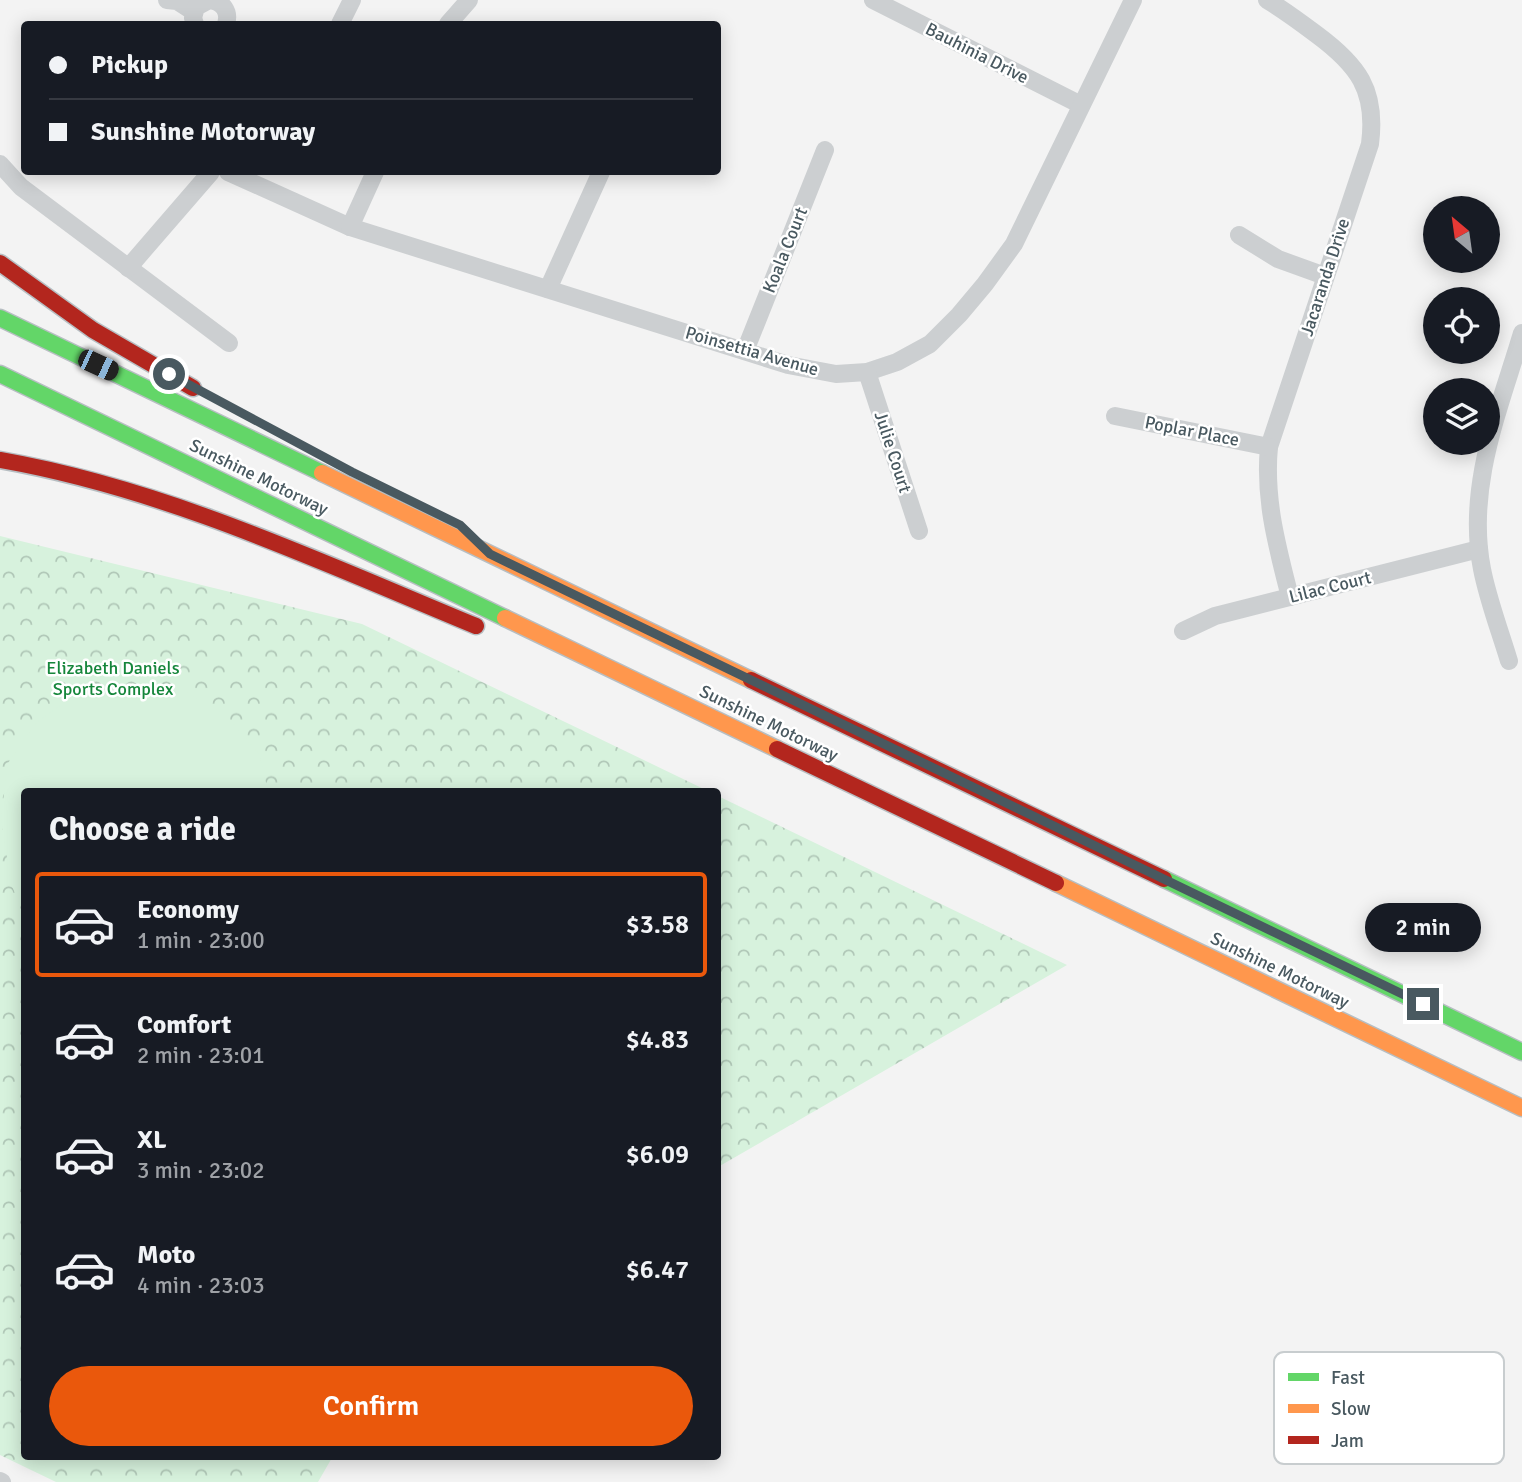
<!DOCTYPE html>
<html lang="en">
<head>
<meta charset="utf-8">
<style>
  body { margin:0; font-family:Signika,sans-serif; background:#242831; color:#f1f3f6; height:100vh; display:flex; flex-direction:column; font-size:26px; white-space:nowrap }
  * { box-sizing:border-box; margin:0 }
  p { font-size:23px; color:#9ea1a6 }
  .icon { flex:none; width:38px; height:38px; fill:none; stroke:currentColor; stroke-width:2; stroke-linecap:round; stroke-linejoin:round }
  .map { position:relative; flex:1; overflow:hidden }
  .side { position:absolute; left:21px; top:788px; width:700px; height:672px; display:flex; flex-direction:column; background:#171b24; border-radius:7px; box-shadow:0 4px 18px #0003 }
  .side>* { flex:none }
  .top-card { position:absolute; left:21px; top:21px; width:700px; height:154px; border-radius:7px; box-shadow:0 4px 18px #0003; display:grid; align-content:center; height:154px; padding:0 28px; background:#171b24 }
  .needle { width:46px; rotate:331deg }
  .tools { position:absolute; left:1423px; top:196px; display:grid; gap:14px }
  .tools a { display:grid; place-items:center; width:77px; height:77px; border-radius:50%; background:#171b24; box-shadow:0 4px 18px #0003; font-size:35px }
  .end { position:absolute; width:32px; height:32px; margin:-16px; border:9px solid #495960; background:#fff; box-shadow:0 0 0 4px #fff }
  .from { border-radius:50% }
  .bubble { position:absolute; height:49px; border-radius:24px; background:#171b24; box-shadow:0 4px 18px #0003; font-size:23px; font-weight:600; line-height:49px; text-align:center }
  .car { position:absolute; width:21px; height:42px; margin:-21px -10px; border-radius:9px; box-shadow:0 0 5px 2px #0007; background:linear-gradient(#222 24%,#8ab4d8 0 40%,#222 0 76%,#8ab4d8 0 86%,#222 0) }
  .top-card b { display:flex; align-items:center; gap:24px; height:66px; font-size:26px }
  .top-card b+b { border-top:2px solid #363941 }
  .top-card i { width:18px; height:18px; background:#f1f3f6 }
  ul { padding:0; list-style:none }
  li { display:flex; align-items:center; gap:21px; height:105px; margin:0 14px 10px; padding:0 14px; border:4px solid transparent; border-radius:7px }
  li div { flex:1 }
  li b { display:block; font-size:26px }
  li em { font-style:normal; font-weight:600 }
  li.on { border-color:#ea580c }
  li>.icon { width:63px; height:63px; stroke-width:1.5 }
  h2 { padding:0 28px; font-size:32px; line-height:84px }
  .button { display:flex; gap:14px; margin-top:auto; padding:14px 28px }
  .button a { flex:1; height:80px; border-radius:42px; background:#ea580c; color:#fff; font-size:28px; font-weight:600; line-height:80px; text-align:center }
  .map>svg:first-child { display:block }
  .park { fill:url(#park-crowns) }
  .pitch { fill:#d7f2dd }
  .lines { fill:none; stroke-linecap:round; stroke-linejoin:round }
  .fast-casing { stroke:#b7bec2; stroke-width:19 }
  .slow-casing { stroke:#b7bec2; stroke-width:19 }
  .jam-casing { stroke:#b7bec2; stroke-width:19 }
  .street { stroke:#cccfd1; stroke-width:18 }
  .fast { stroke:#63d668; stroke-width:16 }
  .slow { stroke:#ff974d; stroke-width:16 }
  .jam { stroke:#b3261e; stroke-width:16 }
  .route { stroke:#495960; stroke-width:9 }
  .labels { text-anchor:middle; dominant-baseline:central; stroke-width:5; stroke-linejoin:round; paint-order:stroke }
  .street-label { font-size:18px; fill:#495960; stroke:#fff }
  .park-label { font-size:18px; fill:#15863b; stroke:#fff }
  .key { fill:#fff; stroke:#c8cdcf; stroke-width:2 }
  .key-label { font-size:19px; fill:#495960 }
</style>
</head>
<body>
<div class="map">
<svg width="1522" height="1482" viewBox="0 0 1522 1482">
  <defs>
    <pattern id="park-crowns" width="20" height="18" patternUnits="userSpaceOnUse" patternTransform="scale(1.75)"><rect width="20" height="18" fill="#d7f2dd"/><path d="M2 6a3 3 0 1 1 6 0M12 15a3 3 0 1 1 6 0" fill="none" stroke="#b0c7b7"/></pattern>
  </defs>
  <rect width="100%" height="100%" fill="#f3f3f3"/>
  <!-- park -->
  <g class="park">
    <path d="M0,536L362,624L708,791H24V1456H333L318,1482H56L0,1455Z"/>
    <path d="M718,796L1067,965L718,1167Z"/>
  </g>
  <!-- pitch -->
  <path class="pitch" d="M129,684L179,688L225,714L259,754L268,791H24V914L11,884L1,818L8,763L37,722L72,697Z"/>
  <g class="lines">
    <!-- fast casing -->
    <g class="fast-casing">
      <g id="fast">
        <path d="M0,318L322,473"/>
        <path d="M0,374L505,618"/>
        <path d="M1164,879L1522,1052"/>
      </g>
    </g>
    <!-- slow casing -->
    <g class="slow-casing">
      <g id="slow">
        <path d="M322,473L751,680"/>
        <path d="M505,618L777,749"/>
        <path d="M1056,883L1522,1108"/>
      </g>
    </g>
    <!-- jam casing -->
    <g class="jam-casing">
      <g id="jam">
        <path d="M0,263L93,330L193,388"/>
        <path d="M0,460C166,489 321,562 476,626"/>
        <path d="M751,680L1164,879"/>
        <path d="M777,749L1056,883"/>
      </g>
    </g>
    <!-- street -->
    <g class="street">
      <path d="M167,0L177,1L194,12"/>
      <path d="M873,0L1081,105"/>
      <path d="M1267,0C1284,10 1300,22 1316,34C1358,65 1377,90 1370,144L1269,447C1264,499 1277,546 1290,597"/>
      <path d="M195,24L193,18L196,7L209,0C223,1 230,12 226,24"/>
      <path d="M340,24L352,0"/>
      <path d="M448,24L469,0"/>
      <path d="M0,164L21,187L229,343"/>
      <path d="M228,172L350,227L788,365L836,374L867,372L897,362L930,344L959,315L985,284L1014,244L1133,0"/>
      <path d="M350,227L375,172"/>
      <path d="M1239,235L1278,259L1325,276"/>
      <path d="M128,268L211,172"/>
      <path d="M548,289L601,172"/>
      <path d="M745,351L825,150"/>
      <path d="M867,372L919,531"/>
      <path d="M1115,416L1269,447"/>
      <path d="M1183,631L1215,616L1479,549"/>
      <path d="M1509,661C1500,631 1488,600 1482,569C1466,487 1499,410 1522,333"/>
      <path d="M0,1481L2,1482"/>
    </g>
    <!-- fast -->
    <use href="#fast" class="fast"/>
    <!-- slow -->
    <use href="#slow" class="slow"/>
    <!-- jam -->
    <use href="#jam" class="jam"/>
  </g>
  <g class="lines">
    <!-- route -->
    <path class="route" d="M169,374L352,472L460,525L490,554L1423,1004"/>
  </g>
  <g class="labels">
    <!-- street labels -->
    <g class="street-label">
      <text transform="translate(977 53) rotate(27)">Bauhinia Drive</text>
      <text transform="translate(785 250) rotate(-68)">Koala Court</text>
      <text transform="translate(1325 277) rotate(-72)">Jacaranda Drive</text>
      <text transform="translate(752 351) rotate(16)">Poinsettia Avenue</text>
      <text transform="translate(1192 431) rotate(11)">Poplar Place</text>
      <text transform="translate(893 452) rotate(72)">Julie Court</text>
      <text transform="translate(259 477) rotate(26)">Sunshine Motorway</text>
      <text transform="translate(1330 587) rotate(-14)">Lilac Court</text>
      <text transform="translate(769 723) rotate(26)">Sunshine Motorway</text>
      <text transform="translate(1280 970) rotate(26)">Sunshine Motorway</text>
    </g>
    <!-- park labels -->
    <g class="park-label">
      <text x="113" y="668">Elizabeth Daniels<tspan x="113" dy="21">Sports Complex</tspan></text>
    </g>
  </g>
  <!-- legend -->
  <rect x="1274" y="1352" width="230" height="112" rx="10" class="key"/>
  <rect x="1288" y="1373" width="31" height="8" fill="#63d668"/>
  <rect x="1288" y="1404" width="31" height="9" fill="#ff974d"/>
  <rect x="1288" y="1436" width="31" height="8" fill="#b3261e"/>
  <g class="key-label">
    <text x="1331" y="1384">Fast</text>
    <text x="1331" y="1415">Slow</text>
    <text x="1331" y="1447">Jam</text>
  </g>
</svg>
<div class="tools">
<a><svg class="needle" viewBox="-14 -14 28 28"><path d="M0-13l5 13h-10z" fill="#e53935"/><path d="M0 13l5-13h-10z" fill="#9ea1a6"/></svg></a>
<a><svg class="icon" aria-label="locate" viewBox="0 0 24 24"><circle cx="12" cy="12" r="6"/><path d="M12 2v4M12 18v4M2 12h4M18 12h4"/></svg></a>
<a><svg class="icon" aria-label="layers" viewBox="0 0 24 24"><path d="M12 4l9 5-9 5-9-5zM3 14l9 5 9-5"/></svg></a>
</div>
<i class="end from" style="left:169px;top:374px"></i>
<i class="end" style="left:1423px;top:1004px"></i>
<div class="bubble" style="left:1365px;top:903px;width:116px">2 min</div>
<i class="car" style="left:98px;top:365px;rotate:115deg"></i>
<div class="top-card">
<b><i class="from"></i>Pickup</b>
<b><i></i>Sunshine Motorway</b>
</div>
<section class="side">
<h2>Choose a ride</h2>
<ul>
<li class="on"><svg class="icon" aria-label="car" viewBox="0 0 24 24"><path d="M5 17H2v-5l4-1 3-4h7l3 4 3 1v5h-3M9 17h6M6 11h13"/><circle cx="7" cy="17" r="2"/><circle cx="17" cy="17" r="2"/></svg><div><b>Economy</b><p>1 min · 23:00</p></div><em>$3.58</em></li>
<li><svg class="icon" aria-label="car" viewBox="0 0 24 24"><path d="M5 17H2v-5l4-1 3-4h7l3 4 3 1v5h-3M9 17h6M6 11h13"/><circle cx="7" cy="17" r="2"/><circle cx="17" cy="17" r="2"/></svg><div><b>Comfort</b><p>2 min · 23:01</p></div><em>$4.83</em></li>
<li><svg class="icon" aria-label="car" viewBox="0 0 24 24"><path d="M5 17H2v-5l4-1 3-4h7l3 4 3 1v5h-3M9 17h6M6 11h13"/><circle cx="7" cy="17" r="2"/><circle cx="17" cy="17" r="2"/></svg><div><b>XL</b><p>3 min · 23:02</p></div><em>$6.09</em></li>
<li><svg class="icon" aria-label="car" viewBox="0 0 24 24"><path d="M5 17H2v-5l4-1 3-4h7l3 4 3 1v5h-3M9 17h6M6 11h13"/><circle cx="7" cy="17" r="2"/><circle cx="17" cy="17" r="2"/></svg><div><b>Moto</b><p>4 min · 23:03</p></div><em>$6.47</em></li>
</ul>
<div class="button"><a>Confirm</a></div>
</section>
</div>
</body>
</html>
